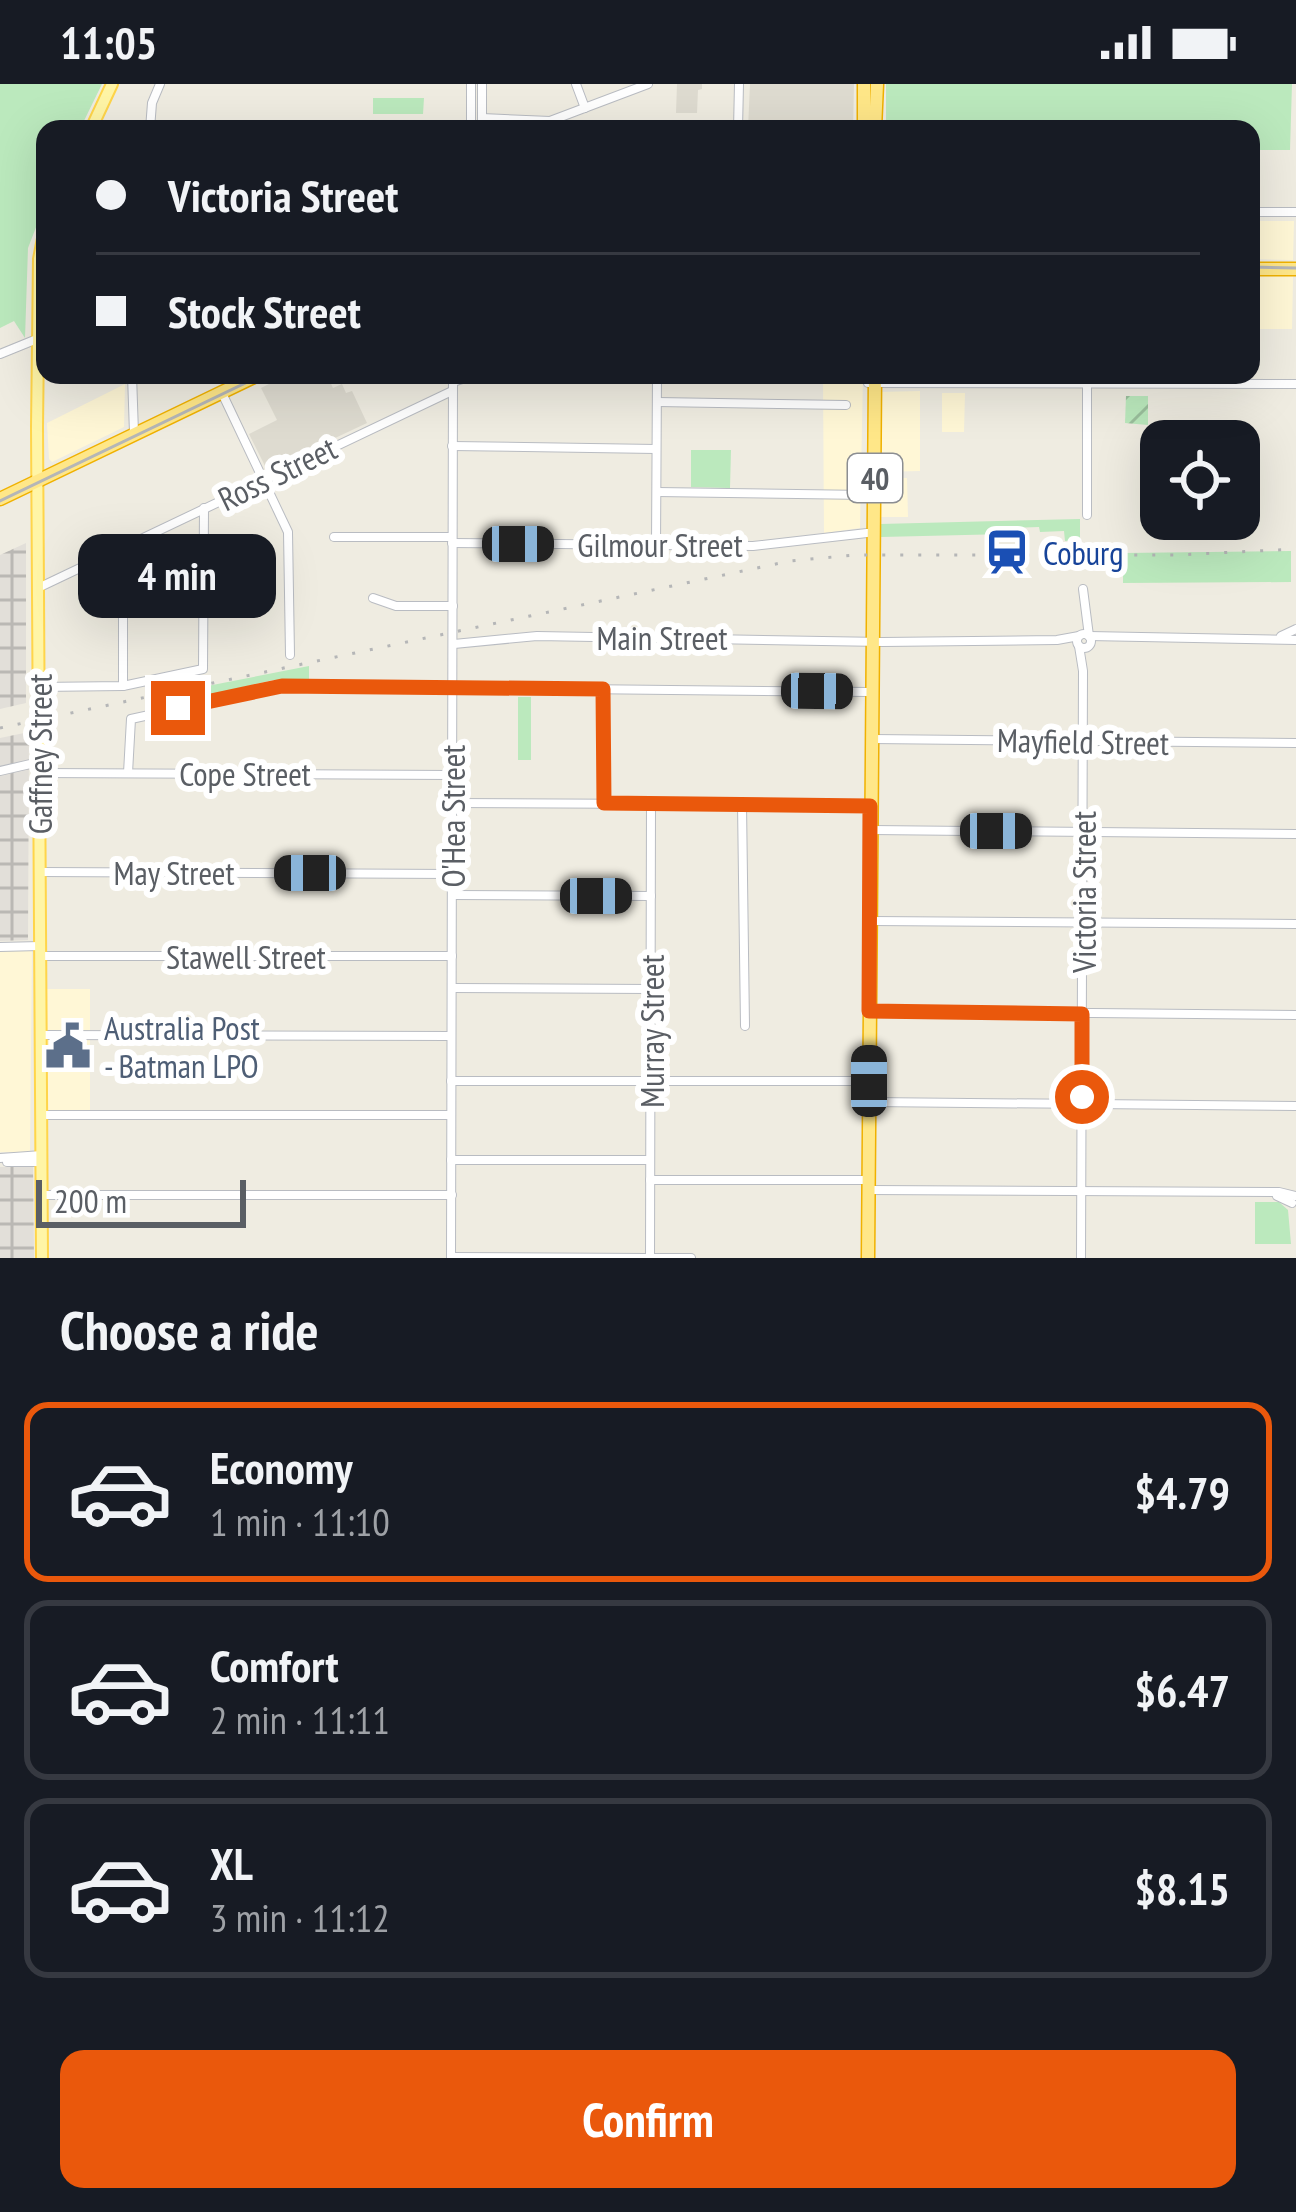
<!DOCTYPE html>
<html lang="en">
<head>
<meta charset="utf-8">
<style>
  body { margin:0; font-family:"PT Sans Narrow",sans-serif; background:#20242c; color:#f1f3f6; height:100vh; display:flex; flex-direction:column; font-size:45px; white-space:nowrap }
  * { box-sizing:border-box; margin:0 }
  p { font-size:39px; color:#9ea1a6 }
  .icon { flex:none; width:66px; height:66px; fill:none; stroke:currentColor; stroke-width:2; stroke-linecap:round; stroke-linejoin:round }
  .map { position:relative; height:1174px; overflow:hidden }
  .panel { display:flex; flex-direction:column; background:#171b24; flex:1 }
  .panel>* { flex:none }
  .top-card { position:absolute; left:36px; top:36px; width:1224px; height:264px; border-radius:24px; box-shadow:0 12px 48px #0002; display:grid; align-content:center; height:264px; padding:0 60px; background:#171b24 }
  .tools { position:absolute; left:1140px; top:336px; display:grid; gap:24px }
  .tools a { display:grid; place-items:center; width:120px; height:120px; border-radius:24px; background:#171b24; box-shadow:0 12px 48px #0002; font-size:60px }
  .scale { position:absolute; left:36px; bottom:30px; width:210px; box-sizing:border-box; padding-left:12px; border:6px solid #5a5e64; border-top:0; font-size:33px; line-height:42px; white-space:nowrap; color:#5a5e64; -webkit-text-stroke:9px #fff; paint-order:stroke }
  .end { position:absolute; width:54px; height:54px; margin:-27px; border:15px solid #ea580c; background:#fff; box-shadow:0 0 0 6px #fff }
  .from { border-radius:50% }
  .bubble { position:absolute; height:84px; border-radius:24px; background:#171b24; box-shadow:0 12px 48px #0002; font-size:39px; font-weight:700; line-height:84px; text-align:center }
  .car { position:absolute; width:36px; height:72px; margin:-36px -18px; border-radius:15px; box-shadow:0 0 9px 3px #0007; background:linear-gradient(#222 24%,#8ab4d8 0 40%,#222 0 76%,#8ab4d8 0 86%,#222 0) }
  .top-card b { display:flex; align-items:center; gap:42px; height:114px; font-size:45px }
  .top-card b+b { border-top:3px solid #363941 }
  .top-card i { width:30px; height:30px; background:#f1f3f6 }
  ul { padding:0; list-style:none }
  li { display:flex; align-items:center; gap:36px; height:180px; margin:0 24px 18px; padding:0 36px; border:6px solid #363941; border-radius:24px }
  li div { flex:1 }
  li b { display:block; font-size:45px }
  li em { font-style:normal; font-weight:700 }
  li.current { border-color:#ea580c }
  li>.icon { width:108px; height:108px; stroke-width:1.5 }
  h2 { padding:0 60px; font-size:54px; line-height:144px }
  .button { display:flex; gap:24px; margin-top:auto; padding:24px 60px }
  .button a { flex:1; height:138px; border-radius:24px; background:#ea580c; color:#fff; font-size:48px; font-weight:700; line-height:138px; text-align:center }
  .status { display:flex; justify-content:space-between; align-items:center; height:84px; padding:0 60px; background:#171b24; direction:ltr }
  .status svg { height:33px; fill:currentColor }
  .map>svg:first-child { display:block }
  .commercial { fill:#fff7d6 }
  .industrial { fill:url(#industrial-grid) }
  .education { fill:#dedbd0 }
  .park { fill:#bbe9bd }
  .garden { fill:url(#garden-furrows) }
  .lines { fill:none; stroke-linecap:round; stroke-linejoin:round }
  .minor-casing { stroke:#b9bcc2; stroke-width:10 }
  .major-casing { stroke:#ffd54a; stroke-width:14 }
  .highway-casing { stroke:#f0b100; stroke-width:15 }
  .minor { stroke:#fff; stroke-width:8 }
  .major { stroke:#fff5a6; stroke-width:10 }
  .highway { stroke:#ffe788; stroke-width:12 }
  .tram { stroke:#b5b6b7; stroke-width:3 }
  .rail { stroke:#b5b6b7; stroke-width:3; stroke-dasharray:3 15; stroke-linecap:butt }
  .route { stroke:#ea580c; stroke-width:15 }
  .labels { text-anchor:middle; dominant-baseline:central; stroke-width:12; stroke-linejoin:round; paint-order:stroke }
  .shield { fill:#fff; stroke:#8c8e92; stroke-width:3 }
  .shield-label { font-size:30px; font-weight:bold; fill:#5a5e64 }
  .street-label { font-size:33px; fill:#5a5e64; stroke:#fff }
  .transit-label { font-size:33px; fill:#164399; stroke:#fff; text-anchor:start }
  .service-label { font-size:33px; fill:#4e5e75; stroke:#fff; text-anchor:start }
</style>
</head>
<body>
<div class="status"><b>11:05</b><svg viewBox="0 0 49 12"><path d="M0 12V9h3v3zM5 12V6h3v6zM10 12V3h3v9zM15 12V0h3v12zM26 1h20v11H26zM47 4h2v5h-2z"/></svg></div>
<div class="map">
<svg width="1296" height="1174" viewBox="0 0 1296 1174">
  <defs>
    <pattern id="industrial-grid" width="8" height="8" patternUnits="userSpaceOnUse" patternTransform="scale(3)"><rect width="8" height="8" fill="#e2dfd9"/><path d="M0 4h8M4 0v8" fill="none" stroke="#bab8b4"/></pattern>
    <pattern id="garden-furrows" width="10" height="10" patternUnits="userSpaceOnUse" patternTransform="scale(3)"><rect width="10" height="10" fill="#bbe9bd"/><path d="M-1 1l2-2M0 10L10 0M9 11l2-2" fill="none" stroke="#9bc09d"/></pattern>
  </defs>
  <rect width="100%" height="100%" fill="#efece1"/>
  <!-- commercial -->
  <g class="commercial">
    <path d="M1251,137H1294L1293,176L1251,175Z"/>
    <path d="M1251,192H1293L1292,245H1251Z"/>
    <path d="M823,291H863L860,444L824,449Z"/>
    <path d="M125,300L124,343L52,378L49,375L47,339Z"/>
    <path d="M920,307V387L879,388L878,308Z"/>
    <path d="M965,309L964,348H942V309Z"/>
    <path d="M879,393L907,394L908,433H880Z"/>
    <path d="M32,866L30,1068H0V867Z"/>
    <path d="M47,905H90V1028L46,1027Z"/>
  </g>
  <!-- industrial -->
  <g class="industrial">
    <path d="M26,459V619L0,625V471Z"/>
    <path d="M29,648L28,856L0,857V654Z"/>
    <path d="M0,1083H33L34,1174H0Z"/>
  </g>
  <!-- education -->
  <g class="education">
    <path d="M677,0H702V5L698,6L697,29H676Z"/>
    <path d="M750,0H854L853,45H748Z"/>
    <path d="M287,291H327L333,304L342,300L346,309L352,307L367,339L267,386L249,350L277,336L261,304Z"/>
  </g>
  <!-- park -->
  <g class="park">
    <path d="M0,0H102L80,45H45V120L28,164L25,254L14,237L0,244Z"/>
    <path d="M886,0H1292L1290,66H1251V45H886Z"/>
    <path d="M373,14H424L423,30H373Z"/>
    <path d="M691,366H731L730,404L691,403Z"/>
    <path d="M1080,435V456L1065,457L1064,447L1040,448L1039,443L1008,444L1007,450L881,453L880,440Z"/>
    <path d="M1291,467V498L1123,499V469Z"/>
    <path d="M309,582V596H273L153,624L146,614Z"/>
    <rect x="518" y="613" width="13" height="63"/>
    <path d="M1255,1118H1279L1288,1126L1291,1160H1255Z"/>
  </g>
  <!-- garden -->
  <path class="garden" d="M1126,312H1148V341L1125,339Z"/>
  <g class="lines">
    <!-- minor casing -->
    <g class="minor-casing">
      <g id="minor">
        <path d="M576,0L585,24"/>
        <path d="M482,34L550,37L648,0"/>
        <path d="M150,45L152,19L160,0"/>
        <path d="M471,45V0"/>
        <path d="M482,45V0"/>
        <path d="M738,45L739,0"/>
        <path d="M1251,128H1296"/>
        <path d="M0,270L37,255"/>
        <path d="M132,291L134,349"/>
        <path d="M453,298L475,291"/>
        <path d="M868,299L1295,300"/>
        <path d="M222,309L288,448L290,571"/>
        <path d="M657,318L846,321"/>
        <path d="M452,362L656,365"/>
        <path d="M657,408L867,411"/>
        <path d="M1087,431V291"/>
        <path d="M334,453H452"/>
        <path d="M452,459L753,462L867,449"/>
        <path d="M656,461L657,291"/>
        <path d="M123,463V602"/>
        <path d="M38,504L452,307"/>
        <path d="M1083,505L1089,552"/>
        <path d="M373,514L396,522H453"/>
        <circle cx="1084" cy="557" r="7"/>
        <path d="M1089,552L1296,556"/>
        <path d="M1281,552L1296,545"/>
        <path d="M454,560L537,552L883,558L1057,556L1079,552"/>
        <path d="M1079,562L1083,587L1081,1174"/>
        <path d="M39,603L123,602L203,585L204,424"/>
        <path d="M603,605V719"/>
        <path d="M872,655L1296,659"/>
        <path d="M0,687L39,678"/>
        <path d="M39,689L452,691"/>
        <path d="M128,689L131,635L282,602L870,608"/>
        <path d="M452,719L870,721"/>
        <path d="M742,720L745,942"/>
        <path d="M872,746L1296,750"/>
        <path d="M40,788L452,790"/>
        <path d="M452,811L651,812"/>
        <path d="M871,837L1296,840"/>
        <path d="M0,863L40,862"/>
        <path d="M40,872H452"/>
        <path d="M452,904L651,905"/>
        <path d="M871,927L1296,931"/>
        <path d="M41,951L451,952"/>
        <path d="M451,997H869"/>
        <path d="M871,1018L1296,1022"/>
        <path d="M41,1031H451"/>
        <path d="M0,1074L42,1071"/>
        <path d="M451,1076H650"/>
        <path d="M7,1078H42"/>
        <path d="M650,1096H869"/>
        <path d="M869,1106L1279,1108L1295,1112"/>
        <path d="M41,1111H452"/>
        <path d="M1277,1112L1292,1119"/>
        <path d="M451,1173L645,1174"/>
        <path d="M451,1174L453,291"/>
        <path d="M648,1174H691"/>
        <path d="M650,1174L651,719"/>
      </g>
    </g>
    <!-- major casing -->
    <g class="major-casing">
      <g id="major">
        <path d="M91,45L112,0"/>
        <path d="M42,1174L37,343L39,175L45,144"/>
      </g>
    </g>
    <!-- highway casing -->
    <g class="highway-casing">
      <g id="highway">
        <path d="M864,0V45"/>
        <path d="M875,45L877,0"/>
        <path d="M1251,185H1296"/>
        <path d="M0,415L258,291"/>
        <path d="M868,1174L875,291"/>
      </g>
    </g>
    <!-- minor -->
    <use href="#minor" class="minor"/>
    <!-- major -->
    <use href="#major" class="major"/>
    <!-- highway -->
    <use href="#highway" class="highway"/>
    <!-- tram -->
    <g class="tram">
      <path d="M1251,183L1296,184"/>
      <path d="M0,417L262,291"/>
    </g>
    <!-- rail -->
    <path class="rail" d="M0,644L790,477L854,471H1177L1296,465"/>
  </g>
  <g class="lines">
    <!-- route -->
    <path class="route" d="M178,624L282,602L603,605L604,719L870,722L869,927L1082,930V1013"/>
  </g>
  <!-- icons -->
  <defs>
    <g id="station-bare" transform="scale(3.6)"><path d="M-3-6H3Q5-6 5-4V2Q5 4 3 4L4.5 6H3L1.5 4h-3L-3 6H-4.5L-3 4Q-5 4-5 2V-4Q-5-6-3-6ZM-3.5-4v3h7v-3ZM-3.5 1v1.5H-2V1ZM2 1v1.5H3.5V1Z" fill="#1a4fb4" stroke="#fff" stroke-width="2.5" paint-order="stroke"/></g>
    <g id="civic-bare" transform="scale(3.6)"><path d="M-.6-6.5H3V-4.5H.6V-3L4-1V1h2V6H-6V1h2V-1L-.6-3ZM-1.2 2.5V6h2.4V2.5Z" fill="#5c6f8a" stroke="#fff" stroke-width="2.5" paint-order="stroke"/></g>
  </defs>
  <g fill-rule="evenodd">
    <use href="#station-bare" x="1007" y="468"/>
    <use href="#civic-bare" x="68" y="962"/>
  </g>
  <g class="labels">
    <!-- shield labels -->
    <rect class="shield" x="848" y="370" width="54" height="48" rx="9"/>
    <g class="shield-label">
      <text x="875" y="394">40</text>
    </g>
    <!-- street labels -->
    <g class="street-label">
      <text transform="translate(277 389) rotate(-26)">Ross Street</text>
      <text x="660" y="460">Gilmour Street</text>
      <text x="662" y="553">Main Street</text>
      <text transform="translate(1083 657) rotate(1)">Mayfield Street</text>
      <text transform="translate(39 670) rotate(-90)">Gaffney Street</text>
      <text x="245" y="689">Cope Street</text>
      <text transform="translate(452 732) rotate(-90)">O'Hea Street</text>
      <text x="174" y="788">May Street</text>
      <text transform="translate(1083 808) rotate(-90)">Victoria Street</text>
      <text x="246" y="872">Stawell Street</text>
      <text transform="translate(651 947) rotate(-90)">Murray Street</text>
    </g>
    <!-- transit labels -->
    <g class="transit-label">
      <text x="1043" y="468">Coburg</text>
    </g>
    <!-- service labels -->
    <g class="service-label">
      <text x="104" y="943">Australia Post<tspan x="104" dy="38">- Batman LPO</tspan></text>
    </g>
  </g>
</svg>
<div class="tools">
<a><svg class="icon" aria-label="locate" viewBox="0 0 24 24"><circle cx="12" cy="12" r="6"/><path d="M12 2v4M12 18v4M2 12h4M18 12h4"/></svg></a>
</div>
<div class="scale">200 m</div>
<i class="end from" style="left:1082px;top:1013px"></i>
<i class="end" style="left:178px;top:624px"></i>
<div class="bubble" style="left:78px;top:450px;width:198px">4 min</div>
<i class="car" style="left:518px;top:460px;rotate:90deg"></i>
<i class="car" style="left:817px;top:607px;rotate:91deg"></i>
<i class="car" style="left:996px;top:747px;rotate:90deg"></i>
<i class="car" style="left:310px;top:789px;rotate:270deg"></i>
<i class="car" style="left:596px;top:812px;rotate:90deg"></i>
<i class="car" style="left:869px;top:997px;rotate:0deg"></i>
<div class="top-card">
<b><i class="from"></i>Victoria Street</b>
<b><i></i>Stock Street</b>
</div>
</div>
<section class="panel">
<h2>Choose a ride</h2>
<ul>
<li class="current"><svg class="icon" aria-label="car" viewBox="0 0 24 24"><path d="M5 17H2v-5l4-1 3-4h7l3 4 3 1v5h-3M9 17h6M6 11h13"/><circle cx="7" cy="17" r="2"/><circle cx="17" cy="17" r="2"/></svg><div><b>Economy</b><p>1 min · 11:10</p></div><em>$4.79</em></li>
<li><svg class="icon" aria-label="car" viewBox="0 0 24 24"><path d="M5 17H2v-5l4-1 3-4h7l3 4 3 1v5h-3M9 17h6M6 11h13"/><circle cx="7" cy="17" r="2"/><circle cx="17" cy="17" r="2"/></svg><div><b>Comfort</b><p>2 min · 11:11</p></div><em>$6.47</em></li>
<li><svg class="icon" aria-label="car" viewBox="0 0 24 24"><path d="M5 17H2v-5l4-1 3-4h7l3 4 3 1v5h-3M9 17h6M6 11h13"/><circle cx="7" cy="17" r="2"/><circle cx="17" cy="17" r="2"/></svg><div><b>XL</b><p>3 min · 11:12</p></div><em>$8.15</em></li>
</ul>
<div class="button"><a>Confirm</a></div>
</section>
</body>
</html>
